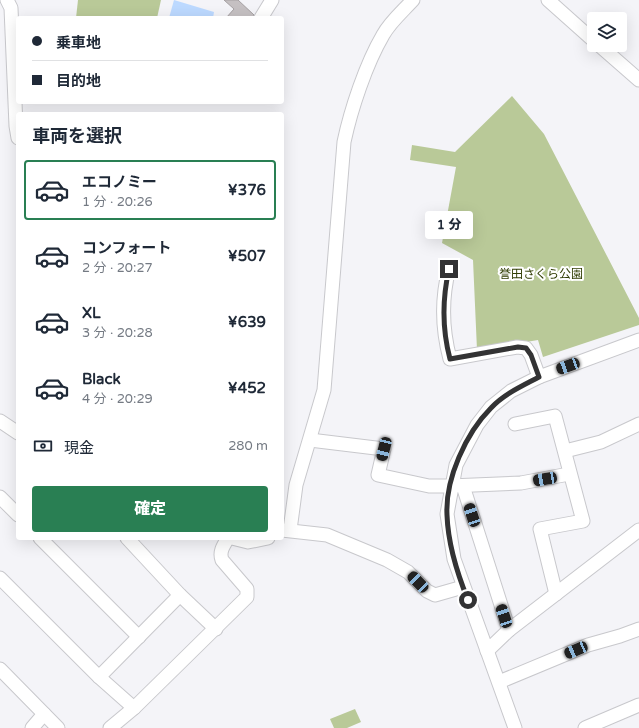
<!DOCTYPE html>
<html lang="ja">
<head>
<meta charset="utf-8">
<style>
  body { margin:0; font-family:"Varela Round","Noto Sans JP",sans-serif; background:#f6f6f7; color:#1f2937; height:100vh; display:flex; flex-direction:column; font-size:15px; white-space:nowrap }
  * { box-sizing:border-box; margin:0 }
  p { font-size:13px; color:#747a83 }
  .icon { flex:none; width:22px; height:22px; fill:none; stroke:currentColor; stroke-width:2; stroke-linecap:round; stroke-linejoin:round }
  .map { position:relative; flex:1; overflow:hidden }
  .drawer { position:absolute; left:16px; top:112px; width:268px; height:428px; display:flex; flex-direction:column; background:#fff; border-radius:4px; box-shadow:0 4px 16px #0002 }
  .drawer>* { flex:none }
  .hud { position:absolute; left:16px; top:16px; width:268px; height:88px; border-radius:4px; box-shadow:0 4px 16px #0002; display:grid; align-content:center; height:88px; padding:0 16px; background:#fff }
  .fabs { position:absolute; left:587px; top:12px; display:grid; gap:8px }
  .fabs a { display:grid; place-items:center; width:40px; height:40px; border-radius:4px; background:#fff; box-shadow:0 4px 16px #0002; font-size:20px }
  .end { position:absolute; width:18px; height:18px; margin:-9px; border:5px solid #333334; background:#fff; box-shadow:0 0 0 2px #fff }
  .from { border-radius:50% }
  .bubble { position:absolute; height:28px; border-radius:4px; background:#fff; box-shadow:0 4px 16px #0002; font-size:13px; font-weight:800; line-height:28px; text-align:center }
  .car { position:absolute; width:12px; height:24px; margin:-12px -6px; border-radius:5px; box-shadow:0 0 3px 1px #0007; background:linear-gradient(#222 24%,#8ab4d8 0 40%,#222 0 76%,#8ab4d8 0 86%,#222 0) }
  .hud b { display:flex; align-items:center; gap:14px; height:38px; font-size:15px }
  .hud b+b { border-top:1px solid #e0e1e3 }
  .hud i { width:10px; height:10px; background:#1f2937 }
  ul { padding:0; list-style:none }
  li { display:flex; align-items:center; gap:12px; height:60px; margin:0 8px 6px; padding:0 8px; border:2px solid transparent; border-radius:4px }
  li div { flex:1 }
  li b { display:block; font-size:15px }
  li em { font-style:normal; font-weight:800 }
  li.current { border-color:#297f53 }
  li>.icon { width:36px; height:36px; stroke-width:1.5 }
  h2 { padding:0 16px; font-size:18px; line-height:48px }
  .pay { display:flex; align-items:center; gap:10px; height:44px; padding:0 16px; font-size:15px }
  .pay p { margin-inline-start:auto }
  .primary-button { display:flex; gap:8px; margin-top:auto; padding:8px 16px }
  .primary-button a { flex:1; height:46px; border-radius:4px; background:#297f53; color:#fff; font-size:16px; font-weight:800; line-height:46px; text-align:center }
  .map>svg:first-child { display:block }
  .green { fill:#b9c998 }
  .water { fill:#bcd9ff }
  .building { fill:#c5c0c2; stroke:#a5a0a2 }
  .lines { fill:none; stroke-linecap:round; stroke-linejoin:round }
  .minor-casing { stroke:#c8c8cc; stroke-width:15 }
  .minor { stroke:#fff; stroke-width:13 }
  .route { stroke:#333334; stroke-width:5 }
  .labels { text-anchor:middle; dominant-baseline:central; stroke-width:4; stroke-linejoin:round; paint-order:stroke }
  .park-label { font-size:12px; fill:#303d03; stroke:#fff }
</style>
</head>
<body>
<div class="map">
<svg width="639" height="728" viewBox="0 0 639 728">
  <rect width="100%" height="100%" fill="#f4f4f8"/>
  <!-- green -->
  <g class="green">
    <path d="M78,0H161L157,18H76Z"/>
    <path d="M512,96L544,134L639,318V325L543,357L538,340L477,350L473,260L442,243L456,167L410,160L412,145L455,152Z"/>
    <path d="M355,709L361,722L347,728H334L330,719Z"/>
  </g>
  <!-- water -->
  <path class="water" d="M174,0L214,12L213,18H169Z"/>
  <!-- building -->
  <path class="building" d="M224,0H238L254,15L253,18H226L234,9Z"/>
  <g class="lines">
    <!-- minor casing -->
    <g class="minor-casing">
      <g id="minor">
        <path d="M7,0L11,8L16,126L18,138"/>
        <path d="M548,0L594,41"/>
        <path d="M261,18L272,0"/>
        <path d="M599,45L639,80"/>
        <path d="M449,269C441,300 442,329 450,359L517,347L526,348L531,355L539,377"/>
        <path d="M0,421L18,433"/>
        <path d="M515,424L555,416L583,521L540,529L556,594"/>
        <path d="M310,440L384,449L378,475L429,486H450L521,483L569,474"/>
        <path d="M565,451L601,442L639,424"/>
        <path d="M463,486L509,630"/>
        <path d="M0,497L18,515"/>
        <path d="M282,530L327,535L387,560L408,572L427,591L435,595L463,587"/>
        <path d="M290,530L296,485L324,390L344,142C351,109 366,64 383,35C390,22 403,11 413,0"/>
        <path d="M40,538L139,637"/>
        <path d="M127,538L180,595L216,629"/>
        <path d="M232,538L248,542L268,538"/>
        <path d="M0,578L99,677L134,708"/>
        <path d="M487,651L509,630L639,530"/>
        <path d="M0,669L58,728"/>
        <path d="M99,677L180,595"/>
        <path d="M499,682L588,645L620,636L639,629"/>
        <path d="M32,728L44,714"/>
        <path d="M110,728L134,708L247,597V589L222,560C219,552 223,546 228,538"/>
        <path d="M515,728L454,559L447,514L456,465L477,425L491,407L511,391L539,377L639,340"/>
        <path d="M585,728L639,705"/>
      </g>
    </g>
    <!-- minor -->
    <use href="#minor" class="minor"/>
  </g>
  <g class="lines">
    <!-- route -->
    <path class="route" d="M449,269C442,300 442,329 450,359L518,347L526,348L531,355L539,377C522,386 504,394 491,408C466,433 445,479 447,515C448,544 457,573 468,600"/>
  </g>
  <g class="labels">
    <!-- park labels -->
    <g class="park-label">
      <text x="541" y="274">誉田さくら公園</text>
    </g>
  </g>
</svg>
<div class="fabs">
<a><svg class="icon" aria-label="layers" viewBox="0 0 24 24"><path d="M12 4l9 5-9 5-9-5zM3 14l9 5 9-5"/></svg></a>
</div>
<i class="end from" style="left:468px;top:600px"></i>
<i class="end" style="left:449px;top:269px"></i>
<div class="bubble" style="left:425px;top:211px;width:48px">1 分</div>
<i class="car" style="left:568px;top:366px;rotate:250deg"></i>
<i class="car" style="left:384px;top:449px;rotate:194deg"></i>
<i class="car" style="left:545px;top:479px;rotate:260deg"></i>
<i class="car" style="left:472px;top:515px;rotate:342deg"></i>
<i class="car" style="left:418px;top:582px;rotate:316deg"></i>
<i class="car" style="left:504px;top:616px;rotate:342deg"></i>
<i class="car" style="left:576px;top:650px;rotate:247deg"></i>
<div class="hud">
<b><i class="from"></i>乗車地</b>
<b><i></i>目的地</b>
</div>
<section class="drawer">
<h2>車両を選択</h2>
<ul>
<li class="current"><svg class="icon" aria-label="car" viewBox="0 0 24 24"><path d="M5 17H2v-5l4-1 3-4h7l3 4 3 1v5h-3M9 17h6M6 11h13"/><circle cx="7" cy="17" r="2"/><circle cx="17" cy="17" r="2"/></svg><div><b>エコノミー</b><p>1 分 · 20:26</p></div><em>¥376</em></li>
<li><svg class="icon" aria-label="car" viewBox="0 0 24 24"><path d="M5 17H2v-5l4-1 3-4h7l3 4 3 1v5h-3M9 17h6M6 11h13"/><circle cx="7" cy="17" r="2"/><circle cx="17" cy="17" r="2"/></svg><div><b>コンフォート</b><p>2 分 · 20:27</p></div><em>¥507</em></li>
<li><svg class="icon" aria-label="car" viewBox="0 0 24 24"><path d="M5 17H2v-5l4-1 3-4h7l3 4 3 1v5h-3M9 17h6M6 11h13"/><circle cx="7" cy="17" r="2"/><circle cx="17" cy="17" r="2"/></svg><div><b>XL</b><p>3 分 · 20:28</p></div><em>¥639</em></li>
<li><svg class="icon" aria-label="car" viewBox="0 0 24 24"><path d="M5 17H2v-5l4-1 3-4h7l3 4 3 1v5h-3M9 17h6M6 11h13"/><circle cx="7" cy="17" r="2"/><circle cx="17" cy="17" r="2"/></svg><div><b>Black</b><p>4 分 · 20:29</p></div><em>¥452</em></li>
</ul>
<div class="pay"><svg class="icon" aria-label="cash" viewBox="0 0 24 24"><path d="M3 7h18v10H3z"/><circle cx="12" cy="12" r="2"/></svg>現金<p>280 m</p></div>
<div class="primary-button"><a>確定</a></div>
</section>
</div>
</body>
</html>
